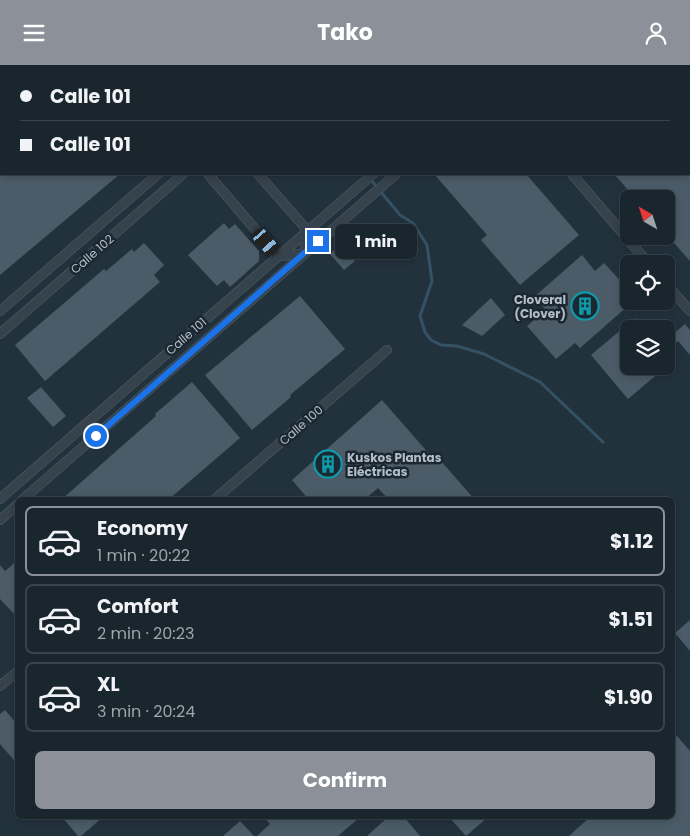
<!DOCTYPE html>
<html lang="en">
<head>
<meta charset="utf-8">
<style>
  body { margin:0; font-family:Poppins,sans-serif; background:#27323a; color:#f1f3f6; height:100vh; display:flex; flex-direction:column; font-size:19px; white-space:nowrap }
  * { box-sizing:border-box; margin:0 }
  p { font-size:16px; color:#9fa5aa }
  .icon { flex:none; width:28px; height:28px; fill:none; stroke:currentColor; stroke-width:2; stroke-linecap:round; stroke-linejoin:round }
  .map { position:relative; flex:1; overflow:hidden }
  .sheet { position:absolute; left:15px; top:432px; width:660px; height:322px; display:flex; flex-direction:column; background:#1a262e; border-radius:8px; box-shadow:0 2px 8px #0003,0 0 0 1px #38434a }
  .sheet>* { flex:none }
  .hud { position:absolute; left:0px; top:0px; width:690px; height:110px; box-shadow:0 2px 8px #0003,0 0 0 1px #38434a; display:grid; align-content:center; height:110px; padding:0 20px; background:#1a262e }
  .needle { width:32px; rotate:321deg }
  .fabs { position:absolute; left:620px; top:125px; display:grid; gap:10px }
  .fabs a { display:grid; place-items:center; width:55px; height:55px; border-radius:8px; background:#1a262e; box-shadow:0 2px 8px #0003,0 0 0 1px #38434a; font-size:25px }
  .end { position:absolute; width:22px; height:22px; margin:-11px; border:6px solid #1a73e8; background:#fff; box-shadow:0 0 0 2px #fff }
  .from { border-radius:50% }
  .bubble { position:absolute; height:35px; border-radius:8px; background:#1a262e; box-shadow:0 2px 8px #0003,0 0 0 1px #38434a; font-size:16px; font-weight:700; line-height:35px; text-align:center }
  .car { position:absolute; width:15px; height:30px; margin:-15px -8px; border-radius:6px; box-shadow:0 0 4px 1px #0007; background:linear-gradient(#222 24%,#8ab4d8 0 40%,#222 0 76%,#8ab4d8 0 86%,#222 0) }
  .hud b { display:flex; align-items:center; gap:18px; height:48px; font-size:19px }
  .hud b+b { border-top:1px solid #38434a }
  .hud i { width:12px; height:12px; background:#f1f3f6 }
  ul { padding:9px 0 0; list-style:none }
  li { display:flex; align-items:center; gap:15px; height:70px; margin:0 10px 8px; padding:0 10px; border:2px solid #38434a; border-radius:8px }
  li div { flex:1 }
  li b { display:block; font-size:19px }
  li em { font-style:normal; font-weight:700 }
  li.active { border-color:#8c9099 }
  li>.icon { width:45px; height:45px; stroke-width:1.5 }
  .cta { display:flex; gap:10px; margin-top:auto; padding:10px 20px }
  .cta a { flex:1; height:58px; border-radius:8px; background:#8c9099; color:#fff; font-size:20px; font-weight:700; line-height:58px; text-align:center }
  header { display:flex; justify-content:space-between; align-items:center; height:65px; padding:0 20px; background:#8c9099; color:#fff; font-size:22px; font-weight:700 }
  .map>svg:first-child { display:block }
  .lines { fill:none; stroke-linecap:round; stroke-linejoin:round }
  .stream { stroke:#355164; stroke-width:3 }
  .building { fill:#4b5c68 }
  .street-casing { stroke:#54616b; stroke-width:10 }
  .street { stroke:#36434d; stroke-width:9 }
  .route { stroke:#1a73e8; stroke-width:6 }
  .labels { text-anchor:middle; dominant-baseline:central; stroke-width:5; stroke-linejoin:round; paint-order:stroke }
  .street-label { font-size:12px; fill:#b2bec8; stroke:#1b2831 }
  .poi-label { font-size:12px; font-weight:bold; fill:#b2bec8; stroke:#1b2831; text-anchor:end }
</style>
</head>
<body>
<header><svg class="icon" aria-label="menu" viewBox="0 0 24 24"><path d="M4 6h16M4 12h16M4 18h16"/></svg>Tako<svg class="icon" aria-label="person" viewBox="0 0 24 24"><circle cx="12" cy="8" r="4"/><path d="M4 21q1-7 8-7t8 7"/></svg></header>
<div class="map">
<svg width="690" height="771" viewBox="0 0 690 771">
  <rect width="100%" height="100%" fill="#22323d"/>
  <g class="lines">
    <!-- stream -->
    <path class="stream" d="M366,109L400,150L413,158L427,180L432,216L420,251L425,267L431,275L441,280L457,281L484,289L540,317L603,377"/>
  </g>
  <!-- building -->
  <g class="building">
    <path d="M0,109H120L0,210Z"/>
    <path d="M434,109H526L579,170L520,220L481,175L487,170Z"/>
    <path d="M614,109H690V196L666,169V134H636Z"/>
    <path d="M224,158L229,164L235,159L259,186V196L230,222L224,215L217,221L188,190Z"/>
    <path d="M144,178L164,200L154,210L160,217L45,316L15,280L104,204L106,206L132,184L134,187Z"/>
    <path d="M341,179L355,196L344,205L330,189Z"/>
    <path d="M582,190L595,206L604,198L629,225V240L580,283L575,278L556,294L527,261L546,245L534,232Z"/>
    <path d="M300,231L345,284L290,330L291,332L252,365L205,310Z"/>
    <path d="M491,233L505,250L482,271L462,260Z"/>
    <path d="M635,253L644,264H629V301H667L628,334L591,290Z"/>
    <path d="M685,259L690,265V290L678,276L666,285V275Z"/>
    <path d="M192,317L240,373L168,435H61L156,351L155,349Z"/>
    <path d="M41,322L66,351L53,362L27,333Z"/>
    <path d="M382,335L438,399L441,396L475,435H389L378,423L364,435H309L292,415Z"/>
    <path d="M18,495V553L0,534V500L5,506Z"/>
    <path d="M690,555V586L675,568Z"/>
    <path d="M5,645L18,660V700L0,679V649Z"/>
    <path d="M677,671L690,686V771H569L590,752H672V675Z"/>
    <path d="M62,752H103L81,771H78Z"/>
    <path d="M264,752H360L338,771H257L270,759Z"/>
    <path d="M388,752H404L420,771H367Z"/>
    <path d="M449,752H488L466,771Z"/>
    <path d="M240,756L254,771H223Z"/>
  </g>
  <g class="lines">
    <!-- street casing -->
    <g class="street-casing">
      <g id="street">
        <path d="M282,1L283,0"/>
        <path d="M308,1L310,0"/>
        <path d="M498,1L500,0"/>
        <path d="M520,1L522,0"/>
        <path d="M208,109L278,191L304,189L308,166L258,109"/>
        <path d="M572,109L649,199"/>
        <path d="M666,219L690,246"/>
        <path d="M0,246L158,109"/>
        <path d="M0,269L183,109"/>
        <path d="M0,434L373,109"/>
        <path d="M22,435L396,109"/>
        <path d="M214,435L387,285"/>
        <path d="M0,455L18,439"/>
        <path d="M0,621L18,606"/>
      </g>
    </g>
    <!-- street -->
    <use href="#street" class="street"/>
  </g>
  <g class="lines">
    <!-- route -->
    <path class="route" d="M96,371L318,176"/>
  </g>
  <!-- icons -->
  <defs>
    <g id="building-ring" transform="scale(1.4375)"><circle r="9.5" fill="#1b2831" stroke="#0f9aa8" stroke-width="1.5"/><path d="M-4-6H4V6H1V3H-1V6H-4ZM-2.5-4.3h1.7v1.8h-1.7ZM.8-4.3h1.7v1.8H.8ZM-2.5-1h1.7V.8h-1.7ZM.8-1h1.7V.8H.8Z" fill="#0f9aa8"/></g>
  </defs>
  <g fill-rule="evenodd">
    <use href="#building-ring" x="585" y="241"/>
    <use href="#building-ring" x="328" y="399"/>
  </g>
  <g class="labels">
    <!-- street labels -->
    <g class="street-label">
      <text transform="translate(92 189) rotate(-41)">Calle 102</text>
      <text transform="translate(186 271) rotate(-41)">Calle 101</text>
      <text transform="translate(301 360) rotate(-41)">Calle 100</text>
    </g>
    <!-- poi labels -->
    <g class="poi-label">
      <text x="566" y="234">Cloveral<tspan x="566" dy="14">(Clover)</tspan></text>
      <text x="347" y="392" text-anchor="start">Kuskos Plantas<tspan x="347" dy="14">Eléctricas</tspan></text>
    </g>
  </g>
</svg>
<div class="fabs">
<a><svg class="needle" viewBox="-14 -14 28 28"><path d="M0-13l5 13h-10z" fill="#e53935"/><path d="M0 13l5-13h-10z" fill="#9fa5aa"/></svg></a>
<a><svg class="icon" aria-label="locate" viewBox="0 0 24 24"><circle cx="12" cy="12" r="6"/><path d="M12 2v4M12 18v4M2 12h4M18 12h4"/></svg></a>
<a><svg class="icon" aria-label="layers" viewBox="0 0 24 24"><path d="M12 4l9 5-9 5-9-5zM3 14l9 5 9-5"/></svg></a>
</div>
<i class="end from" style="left:96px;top:371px"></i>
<i class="end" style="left:318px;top:176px"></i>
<div class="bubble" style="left:335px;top:159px;width:82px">1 min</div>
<i class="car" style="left:266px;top:177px;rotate:139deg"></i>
<div class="hud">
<b><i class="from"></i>Calle 101</b>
<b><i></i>Calle 101</b>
</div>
<section class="sheet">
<ul>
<li class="active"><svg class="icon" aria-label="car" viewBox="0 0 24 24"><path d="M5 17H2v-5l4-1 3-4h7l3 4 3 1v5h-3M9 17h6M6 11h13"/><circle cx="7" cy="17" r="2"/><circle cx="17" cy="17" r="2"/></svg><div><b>Economy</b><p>1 min · 20:22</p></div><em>$1.12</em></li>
<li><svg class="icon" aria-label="car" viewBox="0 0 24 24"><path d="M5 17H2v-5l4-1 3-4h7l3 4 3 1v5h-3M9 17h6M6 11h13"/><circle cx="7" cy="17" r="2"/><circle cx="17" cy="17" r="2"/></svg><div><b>Comfort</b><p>2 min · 20:23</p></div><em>$1.51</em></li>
<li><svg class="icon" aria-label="car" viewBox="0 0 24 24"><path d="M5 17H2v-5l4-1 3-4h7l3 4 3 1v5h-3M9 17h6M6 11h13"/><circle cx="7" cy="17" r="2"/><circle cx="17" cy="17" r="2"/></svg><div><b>XL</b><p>3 min · 20:24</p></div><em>$1.90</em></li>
</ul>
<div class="cta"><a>Confirm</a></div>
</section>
</div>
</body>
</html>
